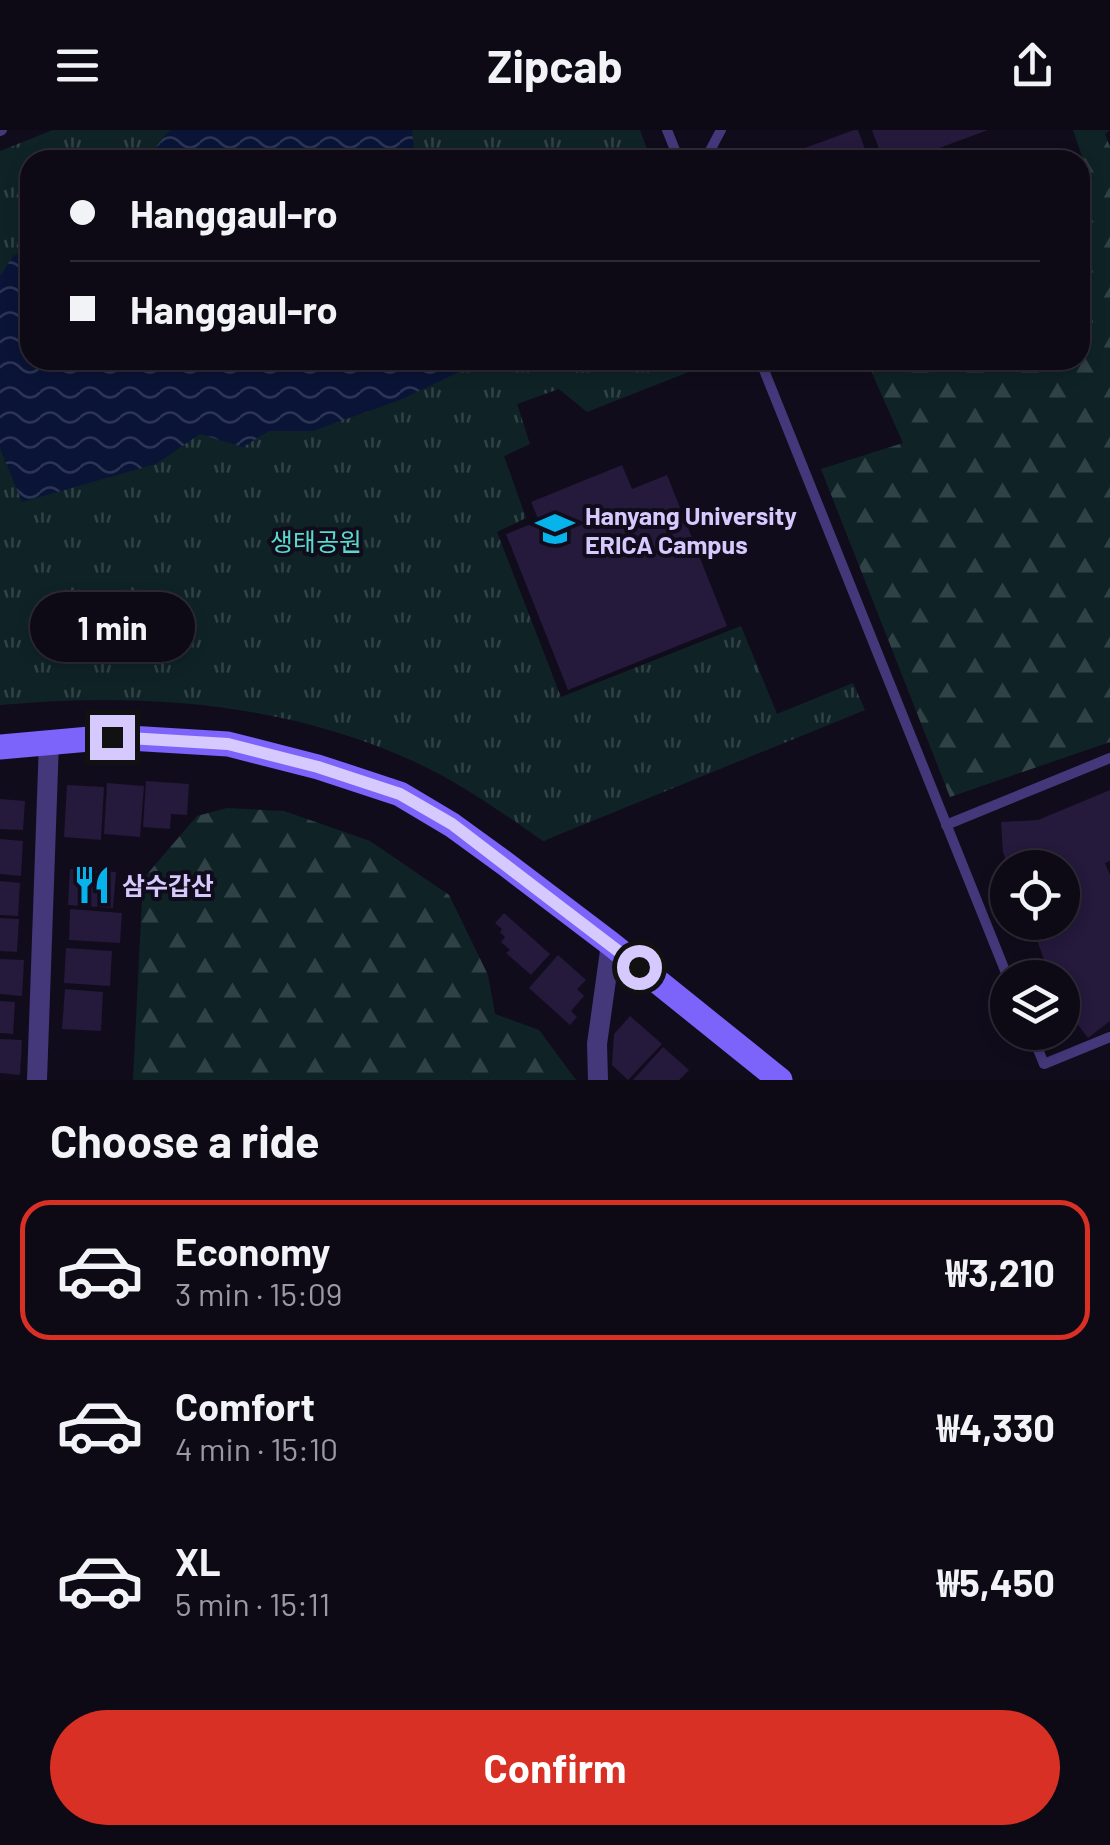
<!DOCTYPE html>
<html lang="en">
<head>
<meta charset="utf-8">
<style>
  body { margin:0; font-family:Barlow,"Noto Sans KR",sans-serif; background:#16121e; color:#f1f3f6; height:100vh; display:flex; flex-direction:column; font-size:38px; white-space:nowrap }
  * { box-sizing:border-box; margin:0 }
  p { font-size:32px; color:#9a9aa0 }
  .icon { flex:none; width:55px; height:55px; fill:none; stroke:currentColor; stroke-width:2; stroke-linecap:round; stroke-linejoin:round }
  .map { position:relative; height:950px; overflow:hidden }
  .details { display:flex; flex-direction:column; background:#0d0915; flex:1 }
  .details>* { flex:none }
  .top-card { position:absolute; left:20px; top:20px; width:1070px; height:220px; border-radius:30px; box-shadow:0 5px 15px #0003,0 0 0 2px #2d2a34; display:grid; align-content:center; height:220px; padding:0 50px; background:#0d0915 }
  .buttons { position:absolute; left:990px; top:720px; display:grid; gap:20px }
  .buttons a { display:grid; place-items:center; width:90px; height:90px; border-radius:50%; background:#0d0915; box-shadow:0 5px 15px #0003,0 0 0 2px #2d2a34; font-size:50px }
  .end { position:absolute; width:45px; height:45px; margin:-22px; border:12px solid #d6c9fd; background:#111; box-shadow:0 0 0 5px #111 }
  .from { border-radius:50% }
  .bubble { position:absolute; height:70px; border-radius:35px; background:#0d0915; box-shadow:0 5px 15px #0003,0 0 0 2px #2d2a34; font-size:32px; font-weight:700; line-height:70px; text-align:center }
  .top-card b { display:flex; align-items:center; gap:35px; height:95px; font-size:38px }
  .top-card b+b { border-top:2px solid #2d2a34 }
  .top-card i { width:25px; height:25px; background:#f1f3f6 }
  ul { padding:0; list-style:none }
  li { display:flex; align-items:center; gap:30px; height:140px; margin:0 20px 15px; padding:0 30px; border:5px solid transparent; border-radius:30px }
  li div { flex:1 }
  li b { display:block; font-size:38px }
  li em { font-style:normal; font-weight:700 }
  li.current { border-color:#d93025 }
  li>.icon { width:90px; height:90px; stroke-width:1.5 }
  h2 { padding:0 50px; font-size:45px; line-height:120px }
  .cta { display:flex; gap:20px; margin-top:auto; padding:20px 50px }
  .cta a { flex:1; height:115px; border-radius:60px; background:#d93025; color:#fff; font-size:40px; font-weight:700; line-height:115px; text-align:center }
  header { display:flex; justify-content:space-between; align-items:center; height:130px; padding:0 50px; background:#0d0915; font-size:45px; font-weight:700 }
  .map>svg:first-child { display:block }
  .forest { fill:url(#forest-firs) }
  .park { fill:url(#park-tufts) }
  .water { fill:url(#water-waves) }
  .building { fill:#25193c }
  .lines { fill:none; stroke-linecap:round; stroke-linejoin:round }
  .service { stroke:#44387a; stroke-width:10 }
  .minor { stroke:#44387a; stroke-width:20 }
  .secondary { stroke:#7c63fa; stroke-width:25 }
  .route { stroke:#d6c9fd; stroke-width:12 }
  .labels { text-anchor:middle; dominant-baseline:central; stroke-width:8; stroke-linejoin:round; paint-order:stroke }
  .poi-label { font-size:25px; font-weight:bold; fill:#d6c9fd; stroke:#110c1c; text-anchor:start }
  .park-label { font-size:25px; fill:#58dacc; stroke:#110c1c }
</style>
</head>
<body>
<header><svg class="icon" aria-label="menu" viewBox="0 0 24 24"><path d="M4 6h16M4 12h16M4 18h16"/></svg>Zipcab<svg class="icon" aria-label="share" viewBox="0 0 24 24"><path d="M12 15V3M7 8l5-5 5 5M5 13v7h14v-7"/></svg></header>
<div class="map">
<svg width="1110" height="950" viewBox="0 0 1110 950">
  <defs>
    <pattern id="forest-firs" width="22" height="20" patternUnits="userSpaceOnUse" patternTransform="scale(2.5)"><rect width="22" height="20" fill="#0f2326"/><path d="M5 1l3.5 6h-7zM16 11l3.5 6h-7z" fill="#314246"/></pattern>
    <pattern id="park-tufts" width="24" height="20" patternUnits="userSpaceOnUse" patternTransform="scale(2.5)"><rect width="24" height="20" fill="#0f2326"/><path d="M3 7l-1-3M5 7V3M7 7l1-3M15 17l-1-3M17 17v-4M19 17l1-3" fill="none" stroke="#314246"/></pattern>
    <pattern id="water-waves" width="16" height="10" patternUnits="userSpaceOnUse" patternTransform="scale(2.5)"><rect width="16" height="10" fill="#0a1437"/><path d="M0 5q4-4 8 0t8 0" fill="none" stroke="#2d3555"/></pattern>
  </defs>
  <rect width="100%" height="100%" fill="#110c1c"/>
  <!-- forest -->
  <g class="forest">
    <path d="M1073,0H1110L1105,4L1110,17V612L950,667L821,339L903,313L868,234V230H1080V34L1084,32Z"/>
    <path d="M227,678L284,681L370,711L449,765L488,845L495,884L539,900L576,950H133L143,749L197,686Z"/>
  </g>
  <!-- park -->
  <path class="park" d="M53,0H640L651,30H30V230H719L587,282L559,259L517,274L530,314L504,326L526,388L497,402L561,567L741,496L777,584L853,553L865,580L543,711C501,682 459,652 413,631C284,572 139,562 0,575V21Z"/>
  <!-- water -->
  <g class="water">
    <path d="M170,0H412L415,30H145Z"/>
    <path d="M30,119V230H484L400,270L313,301H269L243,317L200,304L156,334L22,372L0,318V146L13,126Z"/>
  </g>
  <!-- building -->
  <g class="building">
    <path d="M854,0H858L869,30H797L794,22Z"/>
    <path d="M872,0H988L907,30H883Z"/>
    <path d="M622,335L632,359L667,345L727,496L568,560L506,404L539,391L531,372Z"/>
    <path d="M146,651L189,654L187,685L171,684L170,699L143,697Z"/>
    <path d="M107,653L144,656L140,707L104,704Z"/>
    <path d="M67,655L104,657L101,710L64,707Z"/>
    <path d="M1110,660V731L1105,733L1110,745V891L1088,908L1062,874V848H1051L1030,792H1062V738H1009L1003,722L1001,692L1038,690Z"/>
    <path d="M0,669L25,671L23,700L0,699Z"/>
    <path d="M0,709L23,711L21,746L0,744Z"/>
    <path d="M70,739L116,742L113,778L68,775Z"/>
    <path d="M0,751L20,753L18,786L0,785Z"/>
    <path d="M70,779L122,783L120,813L69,810Z"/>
    <path d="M504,783L550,824L531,845L506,823L510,820L501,812L505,807L500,802L502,799L495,793Z"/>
    <path d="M0,788L19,789L17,822L0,821Z"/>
    <path d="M66,818L112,821L110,856L64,853Z"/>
    <path d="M558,825L586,850L577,859L584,866L571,881L577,887L570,895L529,858Z"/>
    <path d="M0,829L24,830L22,866L0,864Z"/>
    <path d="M65,859L103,862L101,901L62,899Z"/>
    <path d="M0,871L15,872L13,904L0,903Z"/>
    <path d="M630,886L662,914L628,950L612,935L614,904Z"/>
    <path d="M0,909L22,910L20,945L0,943Z"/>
    <path d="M663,917L689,940L679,950H633Z"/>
  </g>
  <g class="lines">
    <!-- service -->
    <g class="service">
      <path d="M667,0L679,30"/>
      <path d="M0,1L2,0"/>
      <path d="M705,30L721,0"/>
      <path d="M760,230L1008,848"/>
      <path d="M946,695L1110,628"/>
      <path d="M1031,902L1044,934L1110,907"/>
    </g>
    <!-- minor -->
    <g class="minor">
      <path d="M37,950L49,611"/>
      <path d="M598,950L597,914L611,814"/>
    </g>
    <!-- secondary -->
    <path class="secondary" d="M0,617L112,607L228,614L318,637L400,664L452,695L507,735L611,814L780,950"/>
  </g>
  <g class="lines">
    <!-- route -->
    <path class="route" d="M112,607L228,614L318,637L400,664L452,694L639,837"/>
  </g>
  <!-- icons -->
  <defs>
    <g id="university-bare" transform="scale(3)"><path d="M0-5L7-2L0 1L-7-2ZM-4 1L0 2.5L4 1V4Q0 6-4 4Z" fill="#07b3eb" stroke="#110c1c" stroke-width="2.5" paint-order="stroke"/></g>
    <g id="restaurant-bare" transform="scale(3)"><path d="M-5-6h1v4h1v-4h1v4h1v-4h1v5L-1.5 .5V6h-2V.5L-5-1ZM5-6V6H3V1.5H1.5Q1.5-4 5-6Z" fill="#07b3eb" stroke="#110c1c" stroke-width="2.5" paint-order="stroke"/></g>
  </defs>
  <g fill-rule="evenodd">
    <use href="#university-bare" x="555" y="399"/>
    <use href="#restaurant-bare" x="92" y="755"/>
  </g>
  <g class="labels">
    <!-- poi labels -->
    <g class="poi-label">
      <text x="585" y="385">Hanyang University<tspan x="585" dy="29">ERICA Campus</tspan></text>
      <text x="122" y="755">삼수갑산</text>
    </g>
    <!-- park labels -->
    <g class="park-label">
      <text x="316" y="411">생태공원</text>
    </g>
  </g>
</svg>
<div class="buttons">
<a><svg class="icon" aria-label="locate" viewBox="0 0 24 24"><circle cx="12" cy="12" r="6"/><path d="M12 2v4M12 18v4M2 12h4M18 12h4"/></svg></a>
<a><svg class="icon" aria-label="layers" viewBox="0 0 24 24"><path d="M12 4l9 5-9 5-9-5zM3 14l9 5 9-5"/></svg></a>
</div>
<i class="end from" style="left:639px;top:837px"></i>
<i class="end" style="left:112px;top:607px"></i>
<div class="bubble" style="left:30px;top:462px;width:165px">1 min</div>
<div class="top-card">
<b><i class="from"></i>Hanggaul-ro</b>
<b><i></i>Hanggaul-ro</b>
</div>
</div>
<section class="details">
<h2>Choose a ride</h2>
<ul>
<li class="current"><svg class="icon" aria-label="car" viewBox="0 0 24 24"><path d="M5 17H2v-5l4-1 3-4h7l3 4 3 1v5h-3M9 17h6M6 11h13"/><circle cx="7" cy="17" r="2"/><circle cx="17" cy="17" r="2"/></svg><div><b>Economy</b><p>3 min · 15:09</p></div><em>₩3,210</em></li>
<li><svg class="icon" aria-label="car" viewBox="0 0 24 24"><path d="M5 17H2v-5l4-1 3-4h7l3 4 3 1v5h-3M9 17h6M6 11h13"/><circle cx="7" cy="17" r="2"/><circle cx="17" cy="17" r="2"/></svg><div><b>Comfort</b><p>4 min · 15:10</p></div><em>₩4,330</em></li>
<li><svg class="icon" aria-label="car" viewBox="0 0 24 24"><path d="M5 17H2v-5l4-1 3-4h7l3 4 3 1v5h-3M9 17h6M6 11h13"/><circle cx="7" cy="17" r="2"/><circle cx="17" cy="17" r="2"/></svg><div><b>XL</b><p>5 min · 15:11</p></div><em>₩5,450</em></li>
</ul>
<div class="cta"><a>Confirm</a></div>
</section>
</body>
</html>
